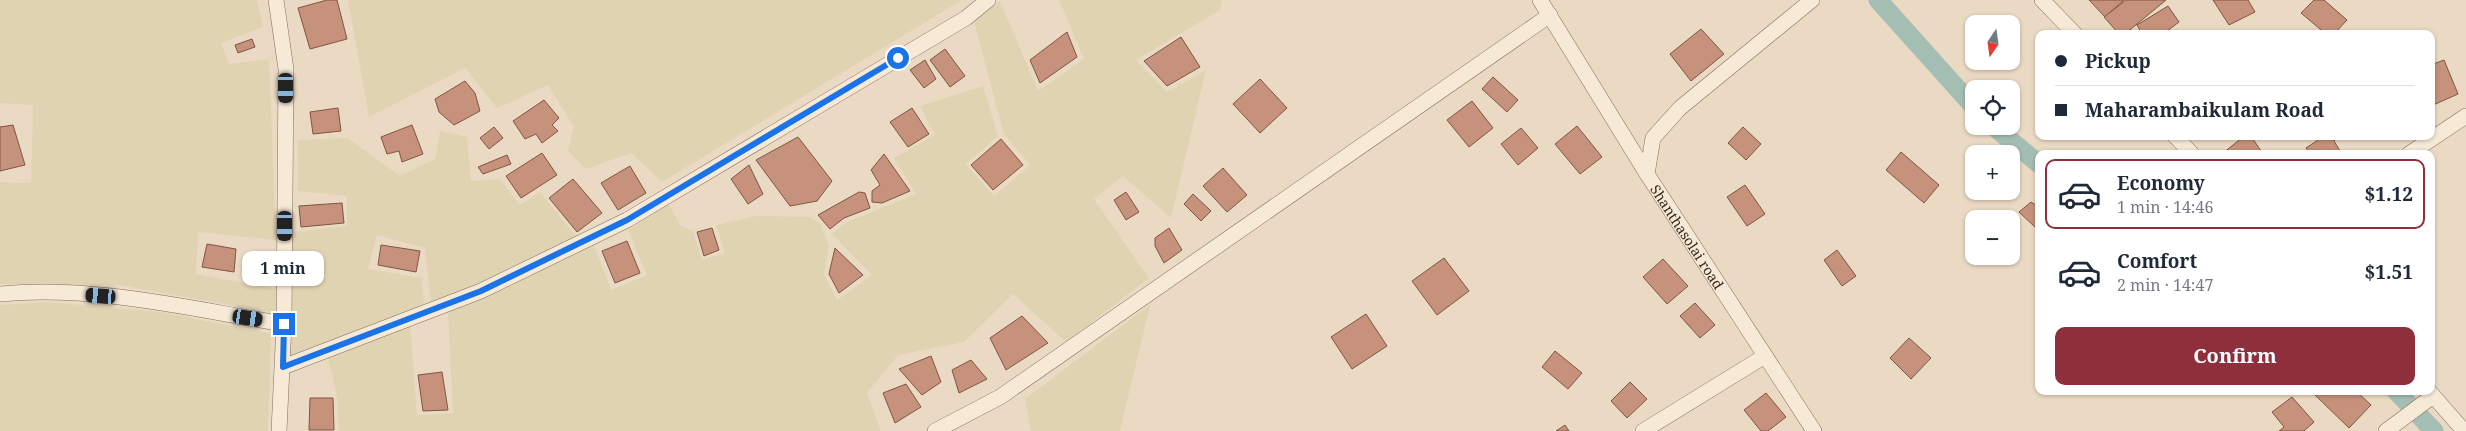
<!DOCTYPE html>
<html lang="en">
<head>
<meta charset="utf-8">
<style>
  body { margin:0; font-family:"Noto Serif",serif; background:#f2f2f3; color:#1f2937; height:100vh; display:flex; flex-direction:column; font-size:19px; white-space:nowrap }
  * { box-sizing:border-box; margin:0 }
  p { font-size:16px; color:#747a83 }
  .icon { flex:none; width:28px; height:28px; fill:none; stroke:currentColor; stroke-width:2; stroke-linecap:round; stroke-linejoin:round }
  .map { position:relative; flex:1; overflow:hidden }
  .drawer { position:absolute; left:2035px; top:150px; width:400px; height:245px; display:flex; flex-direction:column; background:#fff; border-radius:10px; box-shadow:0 1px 4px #0004 }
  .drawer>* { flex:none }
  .guide { position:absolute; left:2035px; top:30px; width:400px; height:110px; border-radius:10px; box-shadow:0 1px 4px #0004; display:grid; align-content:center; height:110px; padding:0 20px; background:#fff }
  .needle { width:32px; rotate:193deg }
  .tools { position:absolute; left:1965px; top:15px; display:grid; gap:10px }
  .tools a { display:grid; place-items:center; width:55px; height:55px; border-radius:10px; background:#fff; box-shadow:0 1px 4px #0004; font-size:25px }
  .end { position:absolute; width:22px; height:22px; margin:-11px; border:6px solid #1a73e8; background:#fff; box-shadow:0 0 0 2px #fff }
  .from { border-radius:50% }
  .bubble { position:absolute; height:35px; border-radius:10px; background:#fff; box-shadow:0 1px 4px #0004; font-size:16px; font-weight:700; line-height:35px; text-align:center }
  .car { position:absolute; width:15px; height:30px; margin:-15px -8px; border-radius:6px; box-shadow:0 0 4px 1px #0007; background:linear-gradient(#222 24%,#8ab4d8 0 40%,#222 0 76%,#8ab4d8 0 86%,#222 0) }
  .guide b { display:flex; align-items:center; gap:18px; height:48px; font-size:19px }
  .guide b+b { border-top:1px solid #e0e1e3 }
  .guide i { width:12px; height:12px; background:#1f2937 }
  ul { padding:9px 0 0; list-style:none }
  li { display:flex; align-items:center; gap:15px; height:70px; margin:0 10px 8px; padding:0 10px; border:2px solid transparent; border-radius:10px }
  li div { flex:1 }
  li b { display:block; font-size:19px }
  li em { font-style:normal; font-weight:700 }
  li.selected { border-color:#8e303c }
  li>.icon { width:45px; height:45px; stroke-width:1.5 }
  .primary-button { display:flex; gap:10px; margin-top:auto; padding:10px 20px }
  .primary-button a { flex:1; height:58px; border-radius:10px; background:#8e303c; color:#fff; font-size:20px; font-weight:700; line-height:58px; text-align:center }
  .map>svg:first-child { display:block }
  .farmland { fill:#e0d3b1 }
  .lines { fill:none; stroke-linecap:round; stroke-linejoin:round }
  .canal { stroke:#a5beb4; stroke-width:19 }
  .building { fill:#c6927c; stroke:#815443 }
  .street-casing { stroke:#846c5b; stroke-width:16 }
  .street { stroke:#f6e9d6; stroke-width:15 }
  .route { stroke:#1a73e8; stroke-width:6 }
  .labels { text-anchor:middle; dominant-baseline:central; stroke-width:4.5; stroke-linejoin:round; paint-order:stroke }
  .street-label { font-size:14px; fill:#35261e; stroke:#f3e5d2 }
</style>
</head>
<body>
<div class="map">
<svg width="2466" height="431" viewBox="0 0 2466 431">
  <rect width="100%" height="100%" fill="#ebdac3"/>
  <!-- farmland -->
  <g class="farmland">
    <path d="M0,0H257L263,27L221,43L229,64L269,59L276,240L198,232L196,274L276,289V313L118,285L0,284V182L31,183L33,105L0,103Z"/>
    <path d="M348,0H962L662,182L631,153L586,169L568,151L574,127L548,85L497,108L465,68L369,117Z"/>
    <path d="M1059,0H1222L1220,10L1136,60L1167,92L1206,70L1171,218L1123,176L1094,199L1149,278L1066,342L1013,294L964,342L898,355L867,393L881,431H339L337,396L327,355L410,324L417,415L453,413L448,310L594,245L611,290L647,275L628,230L668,203L681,226L693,231L702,260L725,253L716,225L756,216L811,217L821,225L829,245L824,274L837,300L872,275L832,234L847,222L916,194L894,158L935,135L920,106L983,86L998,136L966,164L994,196L1030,165L1004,134L974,22L1000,1L1038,91L1084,59Z"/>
    <path d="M440,131L467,137L471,181L500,179L520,205L540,192L579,240L431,304L425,248L377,235L368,269L422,278L424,307L288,360L292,232L347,226V196L298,191V140L348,138L400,176L435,159Z"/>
    <path d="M48,302L162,312L271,334L268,431H0V305Z"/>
    <path d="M1150,305L1120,431H1031L1025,399Z"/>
  </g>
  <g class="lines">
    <!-- canal -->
    <g class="canal">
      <path d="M1878,0L1974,107"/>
      <path d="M1993,126L2039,164"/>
      <path d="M2396,391L2434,431"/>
    </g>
  </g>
  <!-- building -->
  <g class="building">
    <path d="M327,0H337L347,39L310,49L298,8Z"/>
    <path d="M2089,0H2124L2105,17Z"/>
    <path d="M2126,0H2166L2125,34H2119L2104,17Z"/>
    <path d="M2213,0H2248L2255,12L2229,25Z"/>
    <path d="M2314,0H2324L2347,20L2334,34H2326L2301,13Z"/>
    <path d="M2168,6L2179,22L2163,34H2142L2137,25Z"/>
    <path d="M1701,29L1724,54L1691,81L1670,54Z"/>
    <path d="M1067,32L1077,57L1040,83L1030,60Z"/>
    <path d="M1181,37L1200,67L1167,86L1144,61Z"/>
    <path d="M252,39L255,47L238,53L235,45Z"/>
    <path d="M945,49L965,76L950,87L930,60Z"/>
    <path d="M925,60L936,79L924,88L910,70Z"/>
    <path d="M2444,60L2458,94L2431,106V65Z"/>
    <path d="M1493,77L1518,100L1507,112L1482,89Z"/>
    <path d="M1260,79L1287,108L1260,133L1233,104Z"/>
    <path d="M465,81L475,93L480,111L454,125L439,112L435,99Z"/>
    <path d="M544,100L559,118L552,125L558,131L542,143L536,134L525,139L513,121Z"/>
    <path d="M1472,101L1493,128L1469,147L1447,120Z"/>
    <path d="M338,108L341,131L313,134L310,112Z"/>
    <path d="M912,108L929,134L908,147L890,122Z"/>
    <path d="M13,125L25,165L0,171V127Z"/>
    <path d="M412,125L423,154L402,162L399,151L387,154L381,137Z"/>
    <path d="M1577,126L1602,157L1580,174L1555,144Z"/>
    <path d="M494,127L503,138L489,149L480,138Z"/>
    <path d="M1743,127L1761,144L1746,160L1728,143Z"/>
    <path d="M1521,128L1538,148L1518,165L1501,144Z"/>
    <path d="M2244,136H2251L2261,151L2258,154H2222Z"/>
    <path d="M2324,136H2339L2334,141L2342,154H2310L2306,148Z"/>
    <path d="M798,137L832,181L817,201L790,206L756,160Z"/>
    <path d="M1001,139L1023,165L993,190L971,165Z"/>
    <path d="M1901,152L1939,185L1924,203L1886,170Z"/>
    <path d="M542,153L557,175L521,198L506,176Z"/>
    <path d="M884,154L910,191L882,203L872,202V191L880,185L871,170Z"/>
    <path d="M507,155L511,164L483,174L478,167Z"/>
    <path d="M749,165L763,194L748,204L731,179Z"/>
    <path d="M630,166L646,193L618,210L601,183Z"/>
    <path d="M1223,168L1247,195L1227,212L1203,186Z"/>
    <path d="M573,179L602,213L577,232L549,198Z"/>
    <path d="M1745,185L1765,214L1747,226L1727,197Z"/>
    <path d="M859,192L865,193L870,208L844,218L830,229L818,215Z"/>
    <path d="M1126,192L1139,212L1126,220L1114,200Z"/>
    <path d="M1193,194L1211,211L1201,221L1184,204Z"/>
    <path d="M2031,202L2039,207V225L2036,228L2019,212Z"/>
    <path d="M342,203L344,223L301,227L299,206Z"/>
    <path d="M712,228L719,250L704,256L697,232Z"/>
    <path d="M1169,228L1182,250L1164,263L1155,246V238Z"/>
    <path d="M627,241L640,273L615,283L602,251Z"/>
    <path d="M207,244L236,249L234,272L202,267Z"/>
    <path d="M381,245L420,251L416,272L378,265Z"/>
    <path d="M835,248L863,275L839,293L829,274Z"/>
    <path d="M1837,250L1856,276L1842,286L1824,260Z"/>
    <path d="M1444,258L1469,291L1437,315L1412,281Z"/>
    <path d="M1663,259L1688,286L1667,304L1643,277Z"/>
    <path d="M1695,303L1715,325L1700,338L1680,316Z"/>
    <path d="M1366,314L1387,346L1352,369L1331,337Z"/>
    <path d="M1022,316L1048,343L1006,370L990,338Z"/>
    <path d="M1909,338L1931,358L1911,379L1890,358Z"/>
    <path d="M1555,351L1582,373L1568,389L1542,367Z"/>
    <path d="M931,356L941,382L922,395L899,369Z"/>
    <path d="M971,360L987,379L959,393L952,370Z"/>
    <path d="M442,372L448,410L423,411L418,375Z"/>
    <path d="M1630,382L1647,399L1627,418L1611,401Z"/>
    <path d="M906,384L921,407L895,423L883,393Z"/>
    <path d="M2317,391H2356L2371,405L2349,428L2314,394Z"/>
    <path d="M1766,393L1786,417L1768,431H1761L1744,410Z"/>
    <path d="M2292,397L2314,422L2304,431H2279L2284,427L2272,412Z"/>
    <path d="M310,398H333L334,430H309Z"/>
    <path d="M1565,425L1569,431H1556Z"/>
  </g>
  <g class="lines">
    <!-- street casing -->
    <g class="street-casing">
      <g id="street">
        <path d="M276,0L286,69L284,324L279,431"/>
        <path d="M1540,0L1647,174"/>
        <path id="s1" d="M1812,0L1680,108L1653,138L1647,174L1814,431"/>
        <path d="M2042,0L2075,34"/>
        <path d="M2175,136L2192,154"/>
        <path d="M2409,154L2466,116"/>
        <path d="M0,294C95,285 191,309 284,324"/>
        <path d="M283,367L481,291L627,220L966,18L988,0"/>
        <path d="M2429,391L2464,431"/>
        <path d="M935,431L1000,397L1550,15"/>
        <path d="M1643,431L1765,356"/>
        <path d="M2386,431L2433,396"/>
      </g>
    </g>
    <!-- street -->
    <use href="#street" class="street"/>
  </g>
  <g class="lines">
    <!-- route -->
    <path class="route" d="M284,324L283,367L481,291L627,220L898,58"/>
  </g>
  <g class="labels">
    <!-- street labels -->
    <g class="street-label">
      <text stroke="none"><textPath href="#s1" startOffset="322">Shanthasolai road</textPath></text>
    </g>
  </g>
</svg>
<div class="tools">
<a><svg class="needle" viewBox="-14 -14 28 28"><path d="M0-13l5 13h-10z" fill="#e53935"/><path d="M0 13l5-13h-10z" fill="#747a83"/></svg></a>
<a><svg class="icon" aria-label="locate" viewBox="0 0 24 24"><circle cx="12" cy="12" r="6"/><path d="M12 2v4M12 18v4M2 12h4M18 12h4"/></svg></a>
<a>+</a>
<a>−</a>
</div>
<i class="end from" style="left:898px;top:58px"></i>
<i class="end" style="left:284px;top:324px"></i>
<div class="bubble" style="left:242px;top:251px;width:82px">1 min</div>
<i class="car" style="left:286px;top:88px;rotate:180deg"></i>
<i class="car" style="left:285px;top:226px;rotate:180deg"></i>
<i class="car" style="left:101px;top:296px;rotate:274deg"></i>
<i class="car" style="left:248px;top:318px;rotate:99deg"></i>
<div class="guide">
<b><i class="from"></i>Pickup</b>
<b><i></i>Maharambaikulam Road</b>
</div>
<section class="drawer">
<ul>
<li class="selected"><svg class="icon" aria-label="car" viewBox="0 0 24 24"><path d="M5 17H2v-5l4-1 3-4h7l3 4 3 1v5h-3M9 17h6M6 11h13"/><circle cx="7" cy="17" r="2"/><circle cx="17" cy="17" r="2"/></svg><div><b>Economy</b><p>1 min · 14:46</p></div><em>$1.12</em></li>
<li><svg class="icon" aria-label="car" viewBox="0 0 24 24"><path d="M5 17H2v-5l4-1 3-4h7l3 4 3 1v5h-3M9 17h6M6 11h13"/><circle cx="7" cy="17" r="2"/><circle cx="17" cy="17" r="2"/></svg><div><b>Comfort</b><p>2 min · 14:47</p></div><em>$1.51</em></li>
</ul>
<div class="primary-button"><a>Confirm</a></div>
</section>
</div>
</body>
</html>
